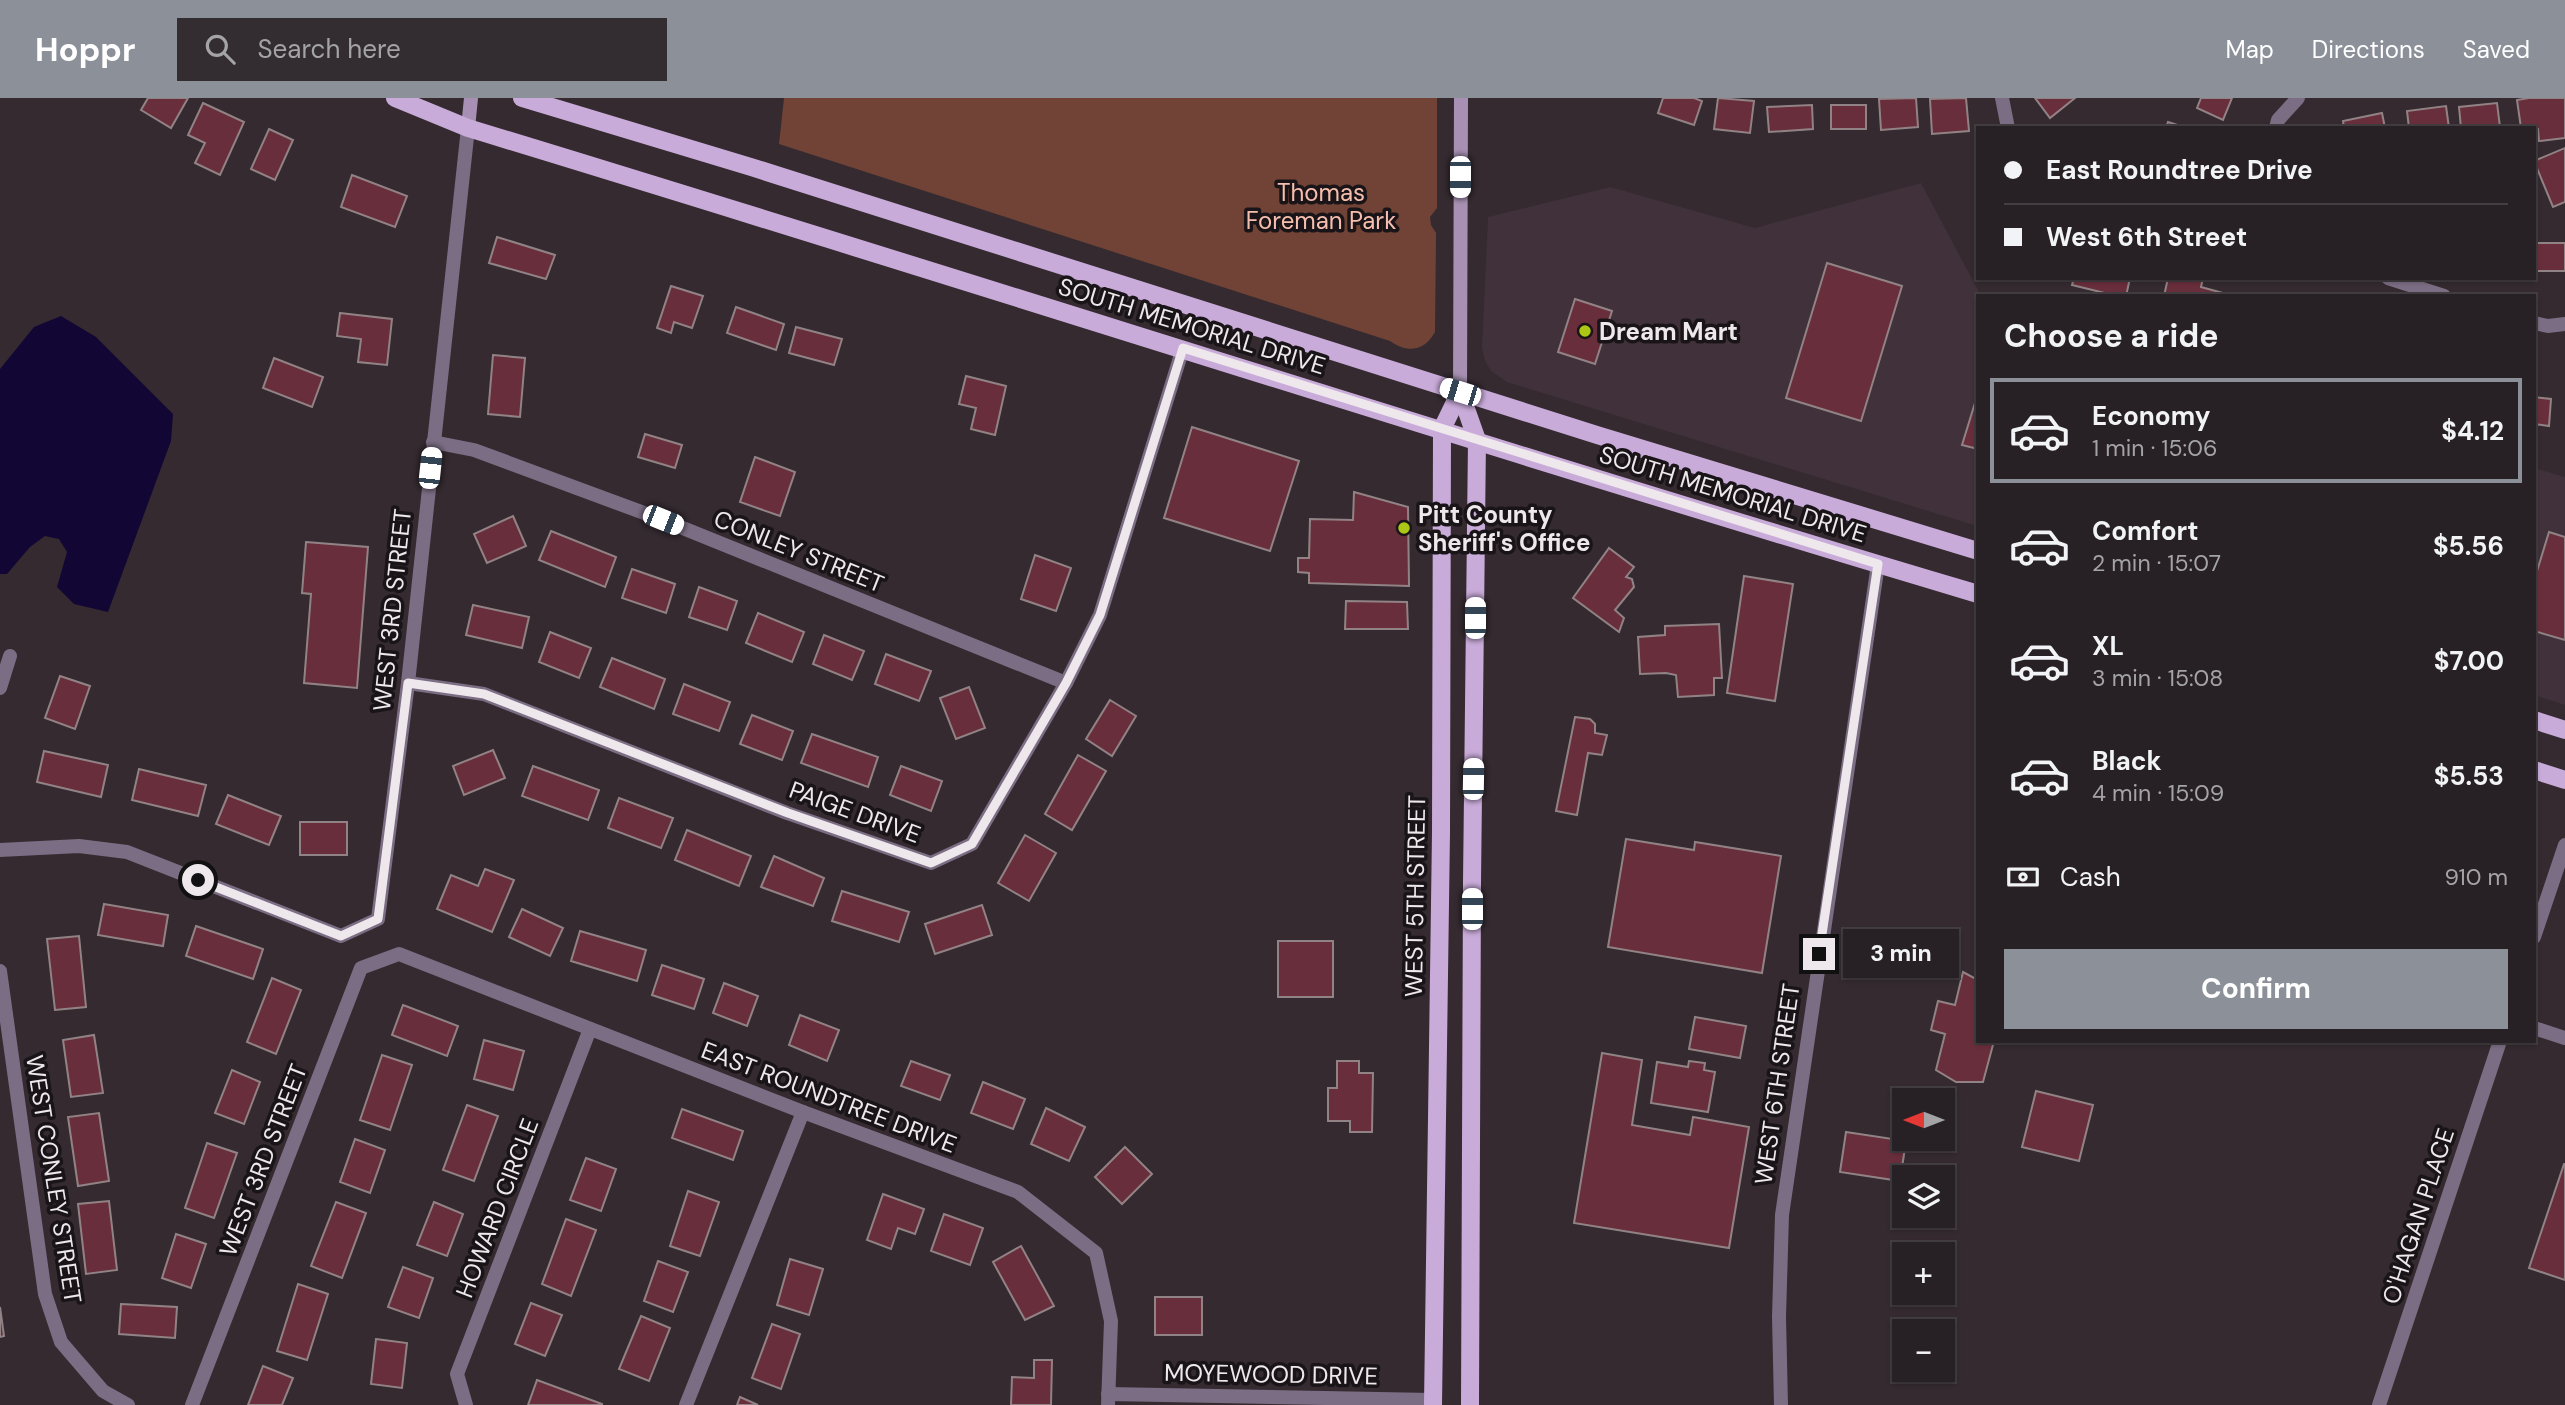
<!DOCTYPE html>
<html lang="en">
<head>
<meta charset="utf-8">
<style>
  body { margin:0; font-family:"DM Sans",sans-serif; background:#332d31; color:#f1f3f6; height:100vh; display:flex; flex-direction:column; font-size:26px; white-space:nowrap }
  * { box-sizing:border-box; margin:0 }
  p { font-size:23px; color:#a4a3a6 }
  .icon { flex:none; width:38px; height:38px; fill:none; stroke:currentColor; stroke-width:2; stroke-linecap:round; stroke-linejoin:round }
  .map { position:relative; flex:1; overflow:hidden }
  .sheet { position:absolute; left:1976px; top:196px; width:560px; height:749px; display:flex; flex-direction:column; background:#272024; border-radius:0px; box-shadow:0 2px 5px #0004,0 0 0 2px #433e41 }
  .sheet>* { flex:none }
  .top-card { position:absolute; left:1976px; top:28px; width:560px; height:154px; border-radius:0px; box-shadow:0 2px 5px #0004,0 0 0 2px #433e41; display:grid; align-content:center; height:154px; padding:0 28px; background:#272024 }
  .needle { width:46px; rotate:270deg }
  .buttons { position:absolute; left:1892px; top:990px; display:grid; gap:14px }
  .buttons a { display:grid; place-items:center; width:63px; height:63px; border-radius:0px; background:#272024; box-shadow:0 2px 5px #0004,0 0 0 2px #433e41; font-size:35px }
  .end { position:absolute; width:32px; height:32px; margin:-16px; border:9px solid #eee8ec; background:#111; box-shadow:0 0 0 4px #111 }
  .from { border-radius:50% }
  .bubble { position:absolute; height:49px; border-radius:0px; background:#272024; box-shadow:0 2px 5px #0004,0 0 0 2px #433e41; font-size:23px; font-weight:700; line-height:49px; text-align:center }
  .car { position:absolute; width:21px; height:42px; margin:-21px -10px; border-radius:9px; box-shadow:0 0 5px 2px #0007; background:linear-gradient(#fff 24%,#345 0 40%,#fff 0 76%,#345 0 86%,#fff 0) }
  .top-card b { display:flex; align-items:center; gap:24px; height:66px; font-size:26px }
  .top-card b+b { border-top:2px solid #433e41 }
  .top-card i { width:18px; height:18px; background:#f1f3f6 }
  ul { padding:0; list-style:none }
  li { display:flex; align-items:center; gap:21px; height:105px; margin:0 14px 10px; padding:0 14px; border:4px solid transparent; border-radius:0px }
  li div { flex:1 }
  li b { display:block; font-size:26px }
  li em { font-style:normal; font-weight:700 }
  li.selected { border-color:#8c9099 }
  li>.icon { width:63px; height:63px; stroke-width:1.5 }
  h2 { padding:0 28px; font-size:32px; line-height:84px }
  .pay { display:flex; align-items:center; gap:18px; height:77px; padding:0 28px; font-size:26px }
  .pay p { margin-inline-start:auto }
  .primary-button { display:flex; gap:14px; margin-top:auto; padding:14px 28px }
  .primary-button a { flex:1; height:80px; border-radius:0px; background:#8c9099; color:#fff; font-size:28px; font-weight:700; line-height:80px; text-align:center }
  header { display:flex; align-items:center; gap:42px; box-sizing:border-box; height:98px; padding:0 35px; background:#8c9099; color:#fff }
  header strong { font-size:33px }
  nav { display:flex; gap:38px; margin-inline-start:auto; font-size:24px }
  .search { width:490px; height:63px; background:#332d31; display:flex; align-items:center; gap:18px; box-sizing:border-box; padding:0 24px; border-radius:0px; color:#a4a3a6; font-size:26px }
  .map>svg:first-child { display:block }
  .built { fill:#41313b }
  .green { fill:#714336 }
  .water { fill:#120635 }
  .building { fill:#692e3b; stroke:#918385; stroke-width:2 }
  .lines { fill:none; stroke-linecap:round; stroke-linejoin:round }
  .street { stroke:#7b6d83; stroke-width:14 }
  .secondary { stroke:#a790b3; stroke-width:14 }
  .primary { stroke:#c9abd9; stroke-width:18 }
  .route { stroke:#eee8ec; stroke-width:9 }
  .poi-dot { fill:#abc614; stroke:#191417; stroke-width:2.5 }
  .labels { text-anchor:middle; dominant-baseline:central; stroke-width:7; stroke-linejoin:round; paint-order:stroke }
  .park-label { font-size:24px; fill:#f6beae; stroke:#191417 }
  .street-label { font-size:24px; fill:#eee8ec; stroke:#191417 }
  .poi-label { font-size:24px; font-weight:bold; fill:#eee8ec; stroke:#191417; text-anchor:start }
</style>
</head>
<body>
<header>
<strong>Hoppr</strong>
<div class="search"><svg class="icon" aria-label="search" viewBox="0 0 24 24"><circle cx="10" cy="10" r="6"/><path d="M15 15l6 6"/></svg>Search here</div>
<nav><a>Map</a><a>Directions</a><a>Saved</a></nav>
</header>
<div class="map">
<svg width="2565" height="1307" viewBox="0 0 2565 1307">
  <rect width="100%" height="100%" fill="#342a30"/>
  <!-- built -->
  <g class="built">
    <path d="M1921,85L1981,198H1978L1977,428L1507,284L1491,273L1485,263L1482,250L1488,119L1610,89L1755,130Z"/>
    <path d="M2534,370L2565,379V607L2534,597Z"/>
  </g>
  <!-- green -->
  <path class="green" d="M784,0H1437V110L1430,119L1431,127L1436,135L1435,234C1424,254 1407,255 1390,243L779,46Z"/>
  <!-- water -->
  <path class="water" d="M61,218L96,239L173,316L171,343L108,514L74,506L57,489L67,454L59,441L45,438L30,449L7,476H0V271L34,229Z"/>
  <!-- building -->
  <g class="building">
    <path d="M148,0H188L171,30L141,12Z"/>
    <path d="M1663,0H1694L1702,3L1694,27L1658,15Z"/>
    <path d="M1718,0L1754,3L1750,35L1714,31Z"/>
    <path d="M1916,0L1918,29L1881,32L1879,1Z"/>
    <path d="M1966,0L1969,33L1932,36L1930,1Z"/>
    <path d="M2035,0H2075L2050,20Z"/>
    <path d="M2201,0H2232L2223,22L2197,10Z"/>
    <path d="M2529,0H2565V40L2539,43L2538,31L2521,30L2517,2Z"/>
    <path d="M203,5L244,24L220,77L195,65L205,45L188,37Z"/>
    <path d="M2497,5L2500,29L2461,30L2459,9Z"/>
    <path d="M1812,7L1813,31L1769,34L1767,9Z"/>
    <rect x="1831" y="7" width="35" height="24"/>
    <path d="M2446,8L2449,30H2409L2407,13Z"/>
    <path d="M2382,15L2385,30H2344L2343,23Z"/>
    <path d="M2168,24L2187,30H2166Z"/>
    <path d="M269,31L293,42L275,82L251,71Z"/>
    <path d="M2565,50V104L2553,109L2534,63Z"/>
    <path d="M352,77L407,98L395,129L341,109Z"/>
    <path d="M497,139L555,157L546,181L489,165Z"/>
    <rect x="2534" y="145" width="31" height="28"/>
    <path d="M1827,165L1902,188L1861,323L1786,300Z"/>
    <path d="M2074,180H2130L2126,198H2117L2072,187Z"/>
    <path d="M2168,180H2203L2201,189L2223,195V198H2164Z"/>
    <path d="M671,188L703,198L692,230L674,224L671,235L657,230Z"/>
    <path d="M1575,201L1612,213L1595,266L1558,254Z"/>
    <path d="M736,209L784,226L776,252L727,235Z"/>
    <path d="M340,215L392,221L387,267L358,264L361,241L337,238Z"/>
    <path d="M796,229L842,241L834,267L789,255Z"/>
    <path d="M493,257L525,260L520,319L488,316Z"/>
    <path d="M274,260L323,279L312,309L263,290Z"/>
    <path d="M966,278L1006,288L995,337L971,331L976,310L959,306Z"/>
    <path d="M1978,295V351L1962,347Z"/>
    <path d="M2534,299L2551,301L2549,328L2534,326Z"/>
    <path d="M1192,329L1299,363L1270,453L1164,420Z"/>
    <path d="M645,336L682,347L675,370L638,359Z"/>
    <path d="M755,359L795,374L780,418L740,404Z"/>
    <path d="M1354,394L1408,409L1409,488L1309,485V475L1298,474V460H1309L1310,421L1353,422Z"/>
    <path d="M513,418L526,448L487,465L474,436Z"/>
    <path d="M551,433L616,459L605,489L539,462Z"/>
    <path d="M2549,434L2565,439V542L2534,533V483Z"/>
    <path d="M306,444L368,449L357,590L304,585L311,496L302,495Z"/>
    <path d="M1609,450L1634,469L1626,479L1632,481L1634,489L1615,512L1624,520L1619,534L1573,500Z"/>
    <path d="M1035,457L1071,470L1056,513L1021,501Z"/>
    <path d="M632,471L675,486L666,515L622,500Z"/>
    <path d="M1744,478L1793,486L1775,603L1727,595Z"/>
    <path d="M699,489L737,503L727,532L689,519Z"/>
    <path d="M1346,503L1407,504L1408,531H1345Z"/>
    <path d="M473,507L529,519L522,550L466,537Z"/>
    <path d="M758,515L804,534L792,564L746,545Z"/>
    <path d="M1719,526L1722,580H1714V597L1678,599L1676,577L1666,575L1640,576L1638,539L1665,537V528Z"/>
    <path d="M550,534L591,550L579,580L539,564Z"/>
    <path d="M824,537L864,553L852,582L813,566Z"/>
    <path d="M886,556L931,573L919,603L875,586Z"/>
    <path d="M612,560L665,581L654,611L600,589Z"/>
    <path d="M60,578L90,588L75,631L45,620Z"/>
    <path d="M684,586L730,604L719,633L673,616Z"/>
    <path d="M969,589L985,630L956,641L940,600Z"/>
    <path d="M1110,602L1136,618L1112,658L1086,641Z"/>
    <path d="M752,617L793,633L782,662L740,646Z"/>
    <path d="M1575,619L1590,621L1595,626V635L1607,637L1602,657L1588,655L1577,717L1556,713Z"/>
    <path d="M812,636L878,659L868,689L801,665Z"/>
    <path d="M493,652L505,680L464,697L453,668Z"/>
    <path d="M44,653L108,667L101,699L37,684Z"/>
    <path d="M1078,657L1106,673L1072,732L1045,716Z"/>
    <path d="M533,668L599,692L588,722L522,698Z"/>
    <path d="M901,668L942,683L931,713L890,697Z"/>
    <path d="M139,671L206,687L198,718L132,702Z"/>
    <path d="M228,697L281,718L269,747L216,726Z"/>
    <path d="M619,700L673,720L661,750L608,730Z"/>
    <rect x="300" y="724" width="47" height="33"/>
    <path d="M687,732L751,758L739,788L675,762Z"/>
    <path d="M1025,737L1056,755L1029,803L998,785Z"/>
    <path d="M1626,741L1694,752L1695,744L1781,758L1762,875L1608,849Z"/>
    <path d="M774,758L824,780L813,808L761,789Z"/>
    <path d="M485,771L514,782L492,834L437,811L451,777L478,788Z"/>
    <path d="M842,793L909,814L899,844L832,823Z"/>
    <path d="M104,806L168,817L163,848L98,837Z"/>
    <path d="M982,807L992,837L935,856L925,826Z"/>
    <path d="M522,811L563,830L550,858L509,839Z"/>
    <path d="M196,828L263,851L253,881L186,858Z"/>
    <path d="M580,833L646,852L637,883L571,863Z"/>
    <path d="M79,838L86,909L55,912L47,841Z"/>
    <rect x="1278" y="843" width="55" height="56"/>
    <path d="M662,867L704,881L694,911L652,897Z"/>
    <path d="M1963,874L1978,882V943H1994L1983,984H1956L1936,972L1945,936L1931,932L1938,903L1955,907Z"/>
    <path d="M272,880L301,892L276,956L247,944Z"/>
    <path d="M724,885L758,898L747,928L713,915Z"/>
    <path d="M403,907L458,928L447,958L392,937Z"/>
    <path d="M800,917L839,932L827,963L789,947Z"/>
    <path d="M1695,919L1746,928L1740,960L1689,951Z"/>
    <path d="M94,937L103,995L71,999L63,942Z"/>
    <path d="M484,942L524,953L513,992L474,981Z"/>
    <path d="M1602,955L1642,962L1632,1027L1690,1037L1693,1019L1749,1029L1729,1150L1574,1125Z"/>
    <path d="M382,957L412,967L390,1032L360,1022Z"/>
    <path d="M911,963L950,977L940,1002L901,988Z"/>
    <path d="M1337,963H1359V975H1373L1372,1034H1350V1023H1328V990H1337Z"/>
    <path d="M1689,963L1705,965L1704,972L1715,974L1708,1014L1651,1005L1657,964L1688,969Z"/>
    <path d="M232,972L260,984L244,1026L215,1015Z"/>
    <path d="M983,984L1025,1001L1013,1031L971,1015Z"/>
    <path d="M2036,993L2093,1007L2079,1063L2022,1049Z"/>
    <path d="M467,1007L498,1018L474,1083L443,1072Z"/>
    <path d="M1046,1010L1085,1029L1069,1063L1031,1046Z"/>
    <path d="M682,1011L743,1033L733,1062L672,1040Z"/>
    <path d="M99,1015L109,1083L78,1088L68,1019Z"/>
    <path d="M1846,1034L1906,1043L1900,1083L1840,1074Z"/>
    <path d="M355,1041L385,1052L370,1095L340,1084Z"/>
    <path d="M207,1045L237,1055L214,1120L185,1110Z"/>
    <path d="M1125,1049L1152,1076L1122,1106L1095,1079Z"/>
    <path d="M586,1060L616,1071L601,1113L570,1102Z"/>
    <path d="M2564,1066H2565V1182L2529,1170Z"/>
    <path d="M688,1093L719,1104L700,1158L670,1148Z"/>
    <path d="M883,1096L924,1111L915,1136L898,1130L891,1151L867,1142Z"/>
    <path d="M109,1103L117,1172L86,1176L78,1106Z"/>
    <path d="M336,1104L366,1115L342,1180L311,1168Z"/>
    <path d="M434,1104L463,1116L447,1158L417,1147Z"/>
    <path d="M944,1116L983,1130L970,1167L931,1153Z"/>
    <path d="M566,1121L596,1132L571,1198L542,1186Z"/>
    <path d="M176,1136L206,1146L191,1190L162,1180Z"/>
    <path d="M1021,1148L1054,1208L1025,1222L993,1164Z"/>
    <path d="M790,1161L823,1171L809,1217L777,1207Z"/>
    <path d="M658,1163L688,1174L673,1214L644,1203Z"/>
    <path d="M403,1169L433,1180L419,1220L388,1209Z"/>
    <path d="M298,1186L328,1196L307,1262L277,1253Z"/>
    <rect x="1155" y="1199" width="47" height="38"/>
    <path d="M531,1205L562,1217L545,1258L515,1246Z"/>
    <path d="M121,1206L177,1209L175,1240L119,1236Z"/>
    <path d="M0,1209L4,1238L0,1239Z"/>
    <path d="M641,1218L670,1230L649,1283L619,1271Z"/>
    <path d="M772,1226L800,1236L781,1291L752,1280Z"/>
    <path d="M376,1241L407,1245L402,1290L371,1286Z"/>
    <path d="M1034,1262H1052L1051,1307H1011L1012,1279L1034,1280Z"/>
    <path d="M263,1268L293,1280L282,1307H248Z"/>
    <path d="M537,1282L602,1306V1307H528Z"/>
    <path d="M740,1299L758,1307H737Z"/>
  </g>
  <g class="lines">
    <!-- street -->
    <g class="street">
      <path d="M2002,0L2008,30"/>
      <path d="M2276,30L2278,22L2298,0"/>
      <path d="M2388,180L2444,198"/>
      <path d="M2534,225L2548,228L2565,226"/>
      <path d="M433,344L474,352L663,422L1066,585"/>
      <path d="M408,585L484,596L787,715L931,765L972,746L1066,585L1100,517L1183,250"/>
      <path d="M0,590L10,558"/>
      <path d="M0,752L79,748L127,754L341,838L378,821L408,585L468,30"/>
      <path d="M2534,839L2565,747"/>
      <path d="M0,873L45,1196L61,1244L103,1293L128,1307"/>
      <path d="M2534,930L2565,940"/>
      <path d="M1108,1296L1433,1302"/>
      <path d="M192,1307L361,870L399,856L803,1014L1018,1094L1096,1155L1111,1223L1108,1307"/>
      <path d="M466,1307L457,1276L590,931"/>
      <path d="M686,1307L803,1014"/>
      <path d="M1781,1307L1779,1219L1782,1117L1878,466"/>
      <path d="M2379,1307L2500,943"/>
    </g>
    <!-- secondary -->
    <g class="secondary">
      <path d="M468,30L471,0"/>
      <path d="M1460,294L1461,0"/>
    </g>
    <!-- primary -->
    <g class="primary">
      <path d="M395,0L468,30C972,183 1473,346 1978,496"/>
      <path d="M522,0L751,69L1597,337L1978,453"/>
      <path d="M1460,294L1477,342L1472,785L1470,1307"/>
      <path d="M2534,622L2565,632"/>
      <path d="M2534,672L2565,682"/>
      <path d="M1433,1307L1441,734L1442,331L1460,294"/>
    </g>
  </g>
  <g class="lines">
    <!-- route -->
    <path class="route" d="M198,782L341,838L378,821L408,585L484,596L788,715L931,765L972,746L1066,585L1100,517L1183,250L1878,466L1819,856"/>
  </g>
  <!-- markers -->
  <g class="poi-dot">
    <circle cx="1585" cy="233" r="7"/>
    <circle cx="1404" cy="430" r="7"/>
  </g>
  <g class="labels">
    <!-- park labels -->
    <g class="park-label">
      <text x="1321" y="94">Thomas<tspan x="1321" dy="28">Foreman Park</tspan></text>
    </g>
    <!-- street labels -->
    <g class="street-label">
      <text transform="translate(1192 228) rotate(17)">SOUTH MEMORIAL DRIVE</text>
      <text transform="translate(1733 396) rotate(17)">SOUTH MEMORIAL DRIVE</text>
      <text transform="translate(799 453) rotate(22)">CONLEY STREET</text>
      <text transform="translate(392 512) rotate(-84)">WEST 3RD STREET</text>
      <text transform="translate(855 714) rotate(20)">PAIGE DRIVE</text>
      <text transform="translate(1415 798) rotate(-89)">WEST 5TH STREET</text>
      <text transform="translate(1777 986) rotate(-82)">WEST 6TH STREET</text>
      <text transform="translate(829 999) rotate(21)">EAST ROUNDTREE DRIVE</text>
      <text transform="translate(263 1062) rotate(-69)">WEST 3RD STREET</text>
      <text transform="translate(54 1081) rotate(81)">WEST CONLEY STREET</text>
      <text transform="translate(497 1110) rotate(-69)">HOWARD CIRCLE</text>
      <text transform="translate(2418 1118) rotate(-72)">O'HAGAN PLACE</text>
      <text transform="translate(1271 1276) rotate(1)">MOYEWOOD DRIVE</text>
    </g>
    <!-- poi labels -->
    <g class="poi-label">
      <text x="1599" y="233">Dream Mart</text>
      <text x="1418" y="416">Pitt County<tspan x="1418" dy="28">Sheriff's Office</tspan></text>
    </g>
  </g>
</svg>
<div class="buttons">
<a><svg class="needle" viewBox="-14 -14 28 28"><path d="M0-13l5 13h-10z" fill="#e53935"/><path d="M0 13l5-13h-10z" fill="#a4a3a6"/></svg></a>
<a><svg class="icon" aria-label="layers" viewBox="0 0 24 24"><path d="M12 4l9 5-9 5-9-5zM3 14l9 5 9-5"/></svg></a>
<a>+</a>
<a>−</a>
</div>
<i class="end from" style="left:198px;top:782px"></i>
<i class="end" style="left:1819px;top:856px"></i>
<div class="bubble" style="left:1843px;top:831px;width:116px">3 min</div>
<i class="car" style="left:1460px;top:79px;rotate:180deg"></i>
<i class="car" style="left:1460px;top:294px;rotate:287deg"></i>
<i class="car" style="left:430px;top:370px;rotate:6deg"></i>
<i class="car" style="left:663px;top:422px;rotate:112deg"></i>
<i class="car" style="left:1475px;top:520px;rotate:0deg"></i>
<i class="car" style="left:1473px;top:681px;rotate:1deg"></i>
<i class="car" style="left:1472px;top:811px;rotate:0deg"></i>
<div class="top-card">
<b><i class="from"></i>East Roundtree Drive</b>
<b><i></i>West 6th Street</b>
</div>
<section class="sheet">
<h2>Choose a ride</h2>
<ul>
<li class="selected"><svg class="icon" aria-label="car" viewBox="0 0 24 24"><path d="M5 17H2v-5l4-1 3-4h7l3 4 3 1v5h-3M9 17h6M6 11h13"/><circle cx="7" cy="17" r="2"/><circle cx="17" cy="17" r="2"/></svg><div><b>Economy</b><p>1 min · 15:06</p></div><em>$4.12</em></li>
<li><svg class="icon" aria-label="car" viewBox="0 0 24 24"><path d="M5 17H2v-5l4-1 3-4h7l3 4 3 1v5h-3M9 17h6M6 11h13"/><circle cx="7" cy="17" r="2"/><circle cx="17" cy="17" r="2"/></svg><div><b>Comfort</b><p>2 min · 15:07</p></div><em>$5.56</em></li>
<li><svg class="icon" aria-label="car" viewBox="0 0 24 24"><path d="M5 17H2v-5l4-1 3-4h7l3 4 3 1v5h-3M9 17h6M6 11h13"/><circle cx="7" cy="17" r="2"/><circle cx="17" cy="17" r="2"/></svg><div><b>XL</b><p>3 min · 15:08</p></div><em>$7.00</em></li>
<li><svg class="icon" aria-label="car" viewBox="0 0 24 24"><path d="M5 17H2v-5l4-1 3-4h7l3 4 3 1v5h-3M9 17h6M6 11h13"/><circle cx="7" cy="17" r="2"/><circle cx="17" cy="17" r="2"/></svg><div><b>Black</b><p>4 min · 15:09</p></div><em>$5.53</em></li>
</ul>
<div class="pay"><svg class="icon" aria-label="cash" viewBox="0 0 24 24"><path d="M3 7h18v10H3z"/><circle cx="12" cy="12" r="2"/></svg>Cash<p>910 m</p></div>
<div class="primary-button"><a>Confirm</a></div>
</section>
</div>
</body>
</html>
